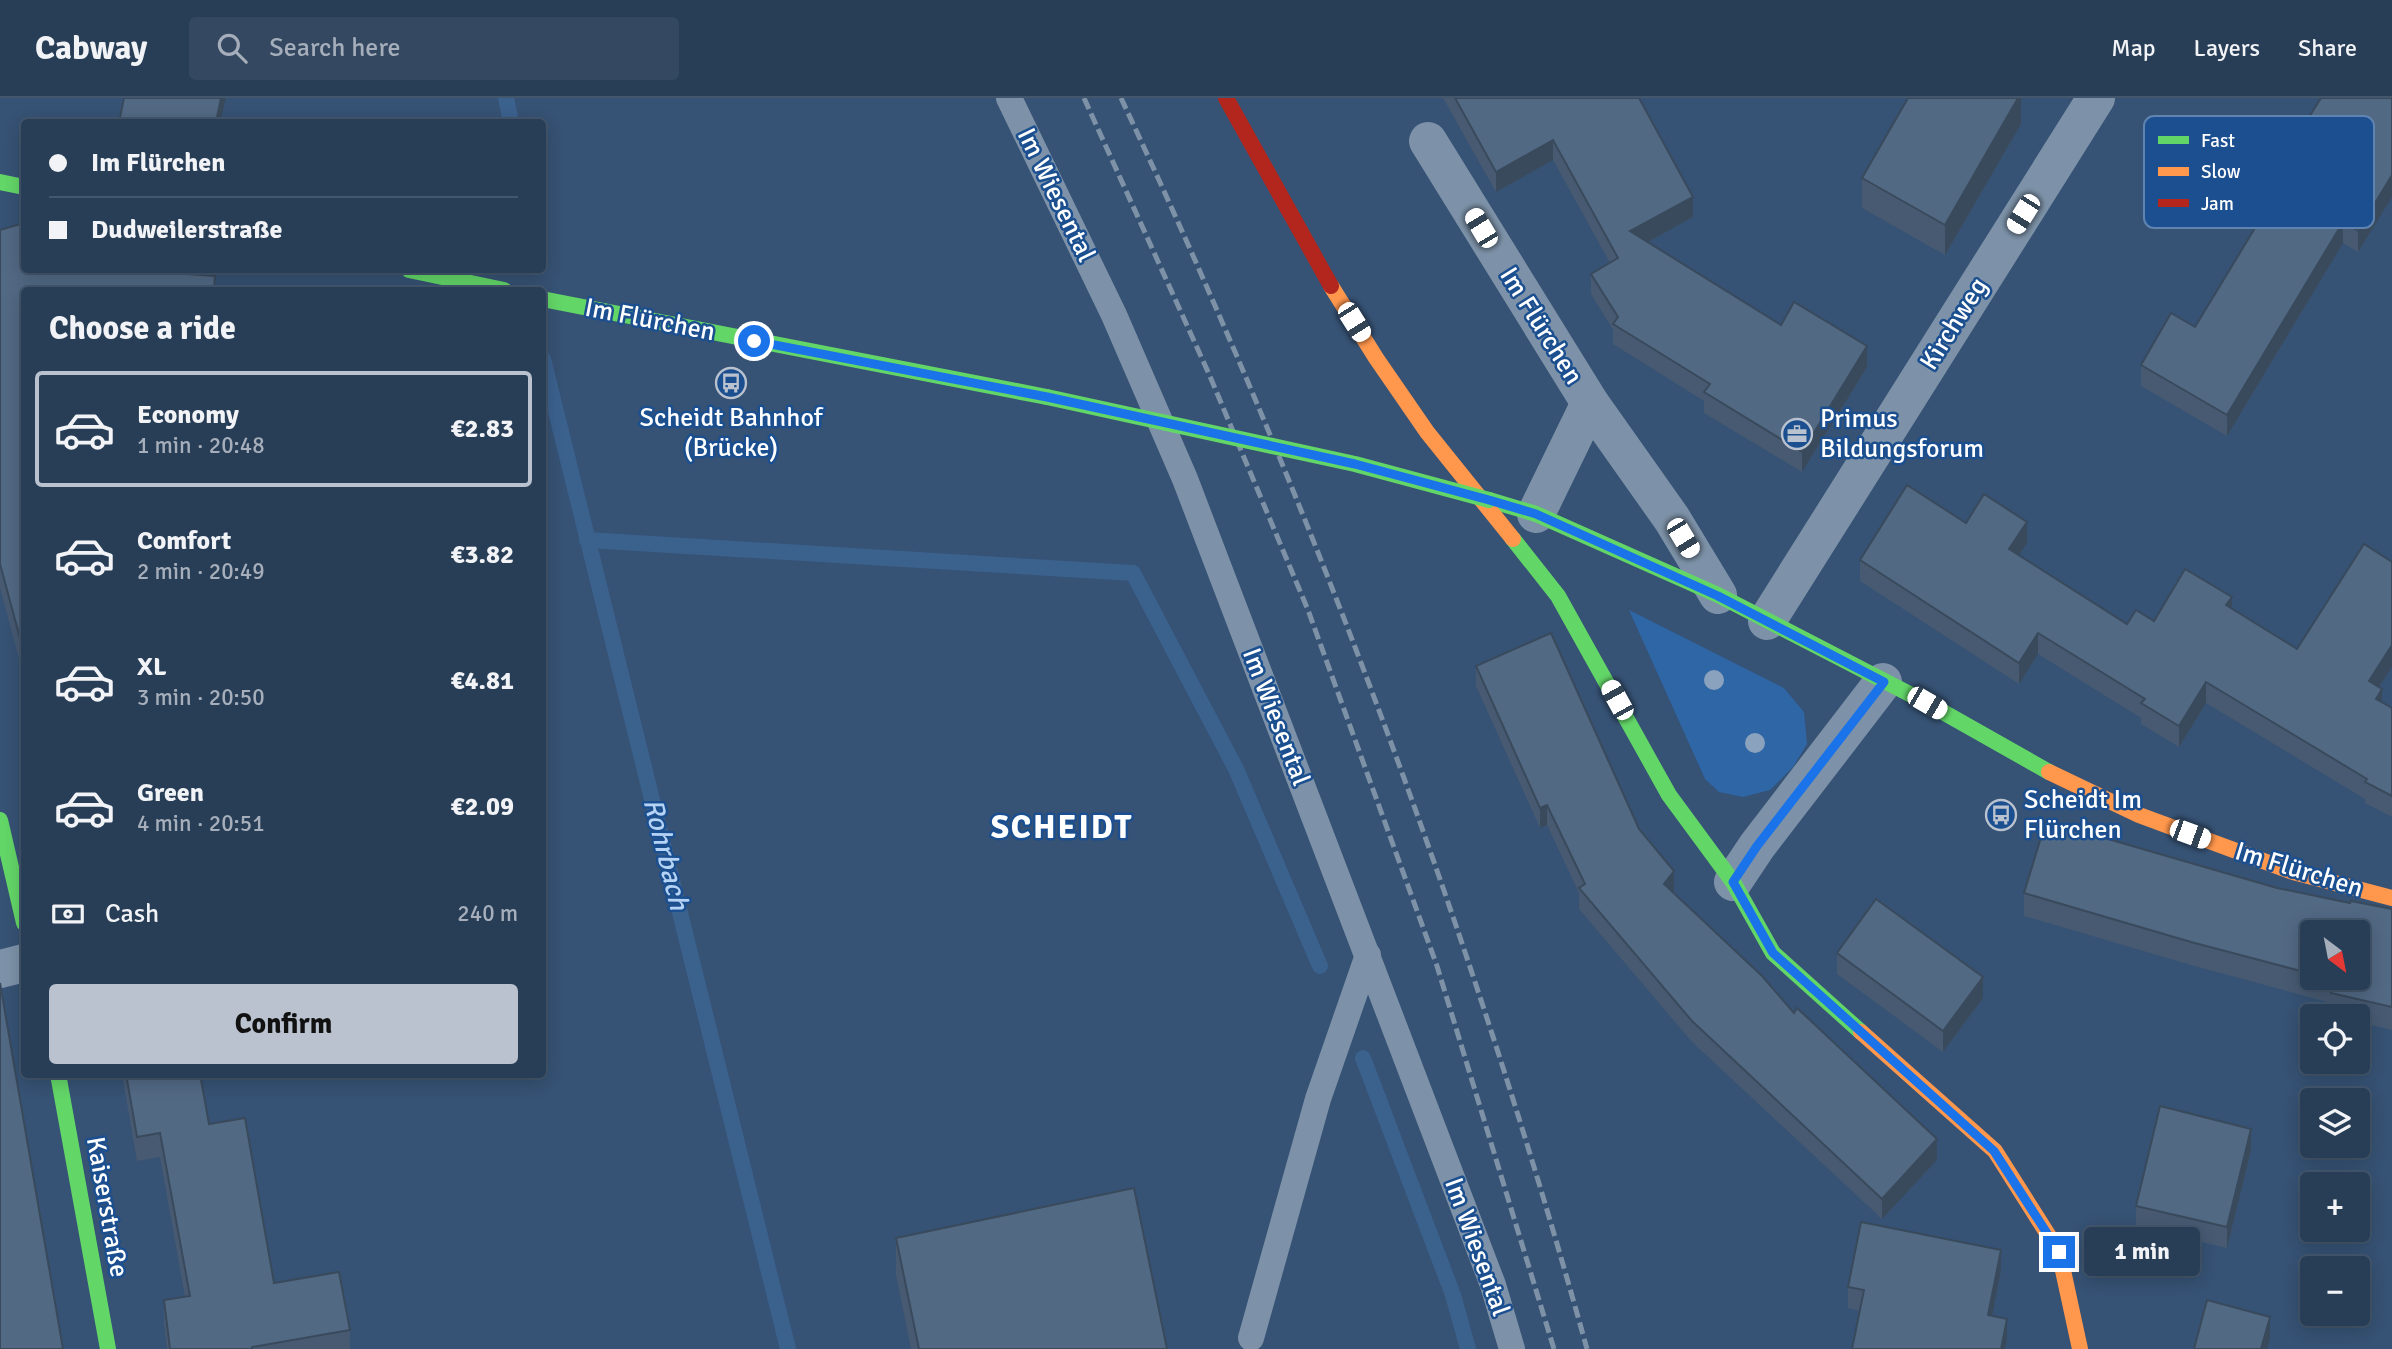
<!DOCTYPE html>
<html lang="en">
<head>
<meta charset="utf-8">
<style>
  body { margin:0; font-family:Signika,sans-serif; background:#344961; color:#f1f3f6; height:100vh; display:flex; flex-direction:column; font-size:26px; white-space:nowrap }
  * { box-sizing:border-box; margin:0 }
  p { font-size:23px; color:#a5aeba }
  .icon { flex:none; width:38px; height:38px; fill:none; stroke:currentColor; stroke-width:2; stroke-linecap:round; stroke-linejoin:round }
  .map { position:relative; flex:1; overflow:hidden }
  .panel { position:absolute; left:21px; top:189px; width:525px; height:791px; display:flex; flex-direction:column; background:#283e57; border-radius:7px; box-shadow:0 4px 18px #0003,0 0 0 2px #44576d }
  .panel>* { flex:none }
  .banner { position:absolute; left:21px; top:21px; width:525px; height:154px; border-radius:7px; box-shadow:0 4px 18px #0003,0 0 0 2px #44576d; display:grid; align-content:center; height:154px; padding:0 28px; background:#283e57 }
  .needle { width:46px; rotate:148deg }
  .controls { position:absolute; left:2300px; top:822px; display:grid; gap:14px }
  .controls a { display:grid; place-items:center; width:70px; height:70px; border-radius:7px; background:#283e57; box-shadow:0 4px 18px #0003,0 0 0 2px #44576d; font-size:35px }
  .end { position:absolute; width:32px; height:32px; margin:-16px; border:9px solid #1a73e8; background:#fff; box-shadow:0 0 0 4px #fff }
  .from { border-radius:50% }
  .bubble { position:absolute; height:49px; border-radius:7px; background:#283e57; box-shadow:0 4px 18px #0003,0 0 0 2px #44576d; font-size:23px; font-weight:800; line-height:49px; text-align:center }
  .car { position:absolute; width:21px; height:42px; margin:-21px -10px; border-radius:9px; box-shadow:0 0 5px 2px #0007; background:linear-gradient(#fff 24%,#345 0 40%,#fff 0 76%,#345 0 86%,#fff 0) }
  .banner b { display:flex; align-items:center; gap:24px; height:66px; font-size:26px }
  .banner b+b { border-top:2px solid #44576d }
  .banner i { width:18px; height:18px; background:#f1f3f6 }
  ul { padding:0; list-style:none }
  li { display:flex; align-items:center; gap:21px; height:116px; margin:0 14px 10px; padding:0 14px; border:4px solid transparent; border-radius:7px }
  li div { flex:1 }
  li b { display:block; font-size:26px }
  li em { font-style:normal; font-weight:800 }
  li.active { border-color:#b9c2ce }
  li>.icon { width:63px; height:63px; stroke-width:1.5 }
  h2 { padding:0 28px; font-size:32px; line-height:84px }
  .pay { display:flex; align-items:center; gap:18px; height:77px; padding:0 28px; font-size:26px }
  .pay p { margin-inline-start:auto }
  .primary-button { display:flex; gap:14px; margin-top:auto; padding:14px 28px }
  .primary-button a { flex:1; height:80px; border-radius:7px; background:#b9c2ce; color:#111; font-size:28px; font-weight:800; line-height:80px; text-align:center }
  header { display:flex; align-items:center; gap:42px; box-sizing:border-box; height:98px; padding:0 35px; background:#283e57; border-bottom:2px solid #44576d }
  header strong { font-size:33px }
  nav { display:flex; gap:38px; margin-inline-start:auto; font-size:24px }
  .search { width:490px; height:63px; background:#344961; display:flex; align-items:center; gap:18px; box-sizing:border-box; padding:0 24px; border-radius:7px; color:#a5aeba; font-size:26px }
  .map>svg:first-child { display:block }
  .grass { fill:#2f66a5 }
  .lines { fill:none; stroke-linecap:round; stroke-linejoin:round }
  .stream { stroke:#3b618d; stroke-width:16 }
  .lane { stroke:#7d92a8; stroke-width:26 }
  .street { stroke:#7d92a8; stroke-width:38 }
  .fast { stroke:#63d668; stroke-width:16 }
  .slow { stroke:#ff974d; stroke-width:16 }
  .jam { stroke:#b3261e; stroke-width:16 }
  .rail { stroke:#7e92a7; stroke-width:5; stroke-dasharray:12 5; stroke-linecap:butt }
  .fast-bridge { stroke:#63d668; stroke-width:16 }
  .tree { fill:#8aa2be }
  .wall { fill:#475a72; fill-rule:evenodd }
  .shaded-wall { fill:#394a5c }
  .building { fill:#526984; stroke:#394a5c; stroke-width:2 }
  .route { stroke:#1a73e8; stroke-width:9 }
  .labels { text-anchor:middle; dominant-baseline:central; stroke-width:5; stroke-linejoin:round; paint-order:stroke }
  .street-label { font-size:26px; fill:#fff; stroke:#1b4f8f }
  .poi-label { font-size:26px; fill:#fff; stroke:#1b4f8f; text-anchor:start }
  .water-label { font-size:28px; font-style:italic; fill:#b5d3f5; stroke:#1b4f8f }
  .district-label { font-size:33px; font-weight:bold; letter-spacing:2px; fill:#fff; stroke:#1b4f8f }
  .key { fill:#1b4f8f; stroke:#5f84b1; stroke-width:2 }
  .key-label { font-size:19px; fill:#fff }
</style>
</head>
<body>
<header>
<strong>Cabway</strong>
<div class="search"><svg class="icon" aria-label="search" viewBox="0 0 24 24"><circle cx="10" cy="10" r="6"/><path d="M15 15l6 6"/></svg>Search here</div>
<nav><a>Map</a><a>Layers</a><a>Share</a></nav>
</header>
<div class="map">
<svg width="2392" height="1251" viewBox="0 0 2392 1251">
  <rect width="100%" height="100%" fill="#365274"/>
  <!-- grass -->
  <path class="grass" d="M1629,512L1784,590L1804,614L1807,646L1793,669L1770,692L1743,699L1719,694L1705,681Z"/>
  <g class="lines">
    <!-- stream -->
    <g class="stream">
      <path d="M506,0L511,24"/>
      <path d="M543,261L788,1251"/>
      <path d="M587,442L1133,475L1236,671L1320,868"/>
      <path d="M1363,960L1453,1197L1468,1251"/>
    </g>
    <!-- lane -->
    <g class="lane">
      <path d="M1009,0L1114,217L1185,381L1493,1187L1512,1251"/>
      <path d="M1251,1240L1318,1001L1368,857"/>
    </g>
    <!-- street -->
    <g class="street">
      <path d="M1428,43L1590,305L1672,421L1718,497"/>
      <path d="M1536,416L1590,305"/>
      <path d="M1767,523L2096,0"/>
      <path d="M1733,784L1757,748L1883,584"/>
      <path d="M0,871L24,865"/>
    </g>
    <!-- fast -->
    <g class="fast">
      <path d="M0,84L24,89"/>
      <path d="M409,172L504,192"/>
      <path d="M542,201L1047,299"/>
      <path d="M1489,402L1536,416L1718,497L1927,605L2049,674"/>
      <path d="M1513,441L1558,498L1669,697L1733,784L1773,855L1861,934"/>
      <path d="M0,722L24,825"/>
      <path d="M58,976L108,1251"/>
    </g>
    <!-- slow -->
    <g class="slow">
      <path d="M1331,188L1376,260L1427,334L1513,441"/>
      <path d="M2049,674L2139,717L2293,774L2392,800"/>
      <path d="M1861,934L1995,1053L2059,1154L2080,1251"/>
    </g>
    <!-- jam -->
    <path class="jam" d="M1226,0L1331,188"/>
    <!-- rail -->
    <g class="rail">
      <path d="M1084,0L1209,276L1308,512L1437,868L1554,1251"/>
      <path d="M1121,0C1310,403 1468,822 1587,1251"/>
    </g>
    <!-- fast-bridge -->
    <path class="fast-bridge" d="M1047,299L1355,366L1489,402"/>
  </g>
  <!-- trees -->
  <g class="tree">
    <circle cx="1714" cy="582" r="10"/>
    <circle cx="1755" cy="645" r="10"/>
  </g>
  <!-- wall -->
  <g class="wall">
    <path d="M1443,0H1639L1693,119L1648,144L1781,227L1867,269L1802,374L1704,315V303L1613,246V232L1591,196V176L1610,165L1553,62L1496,94Z"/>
    <path d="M2021,0V26L1945,157L1862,110V80Z"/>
    <path d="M2392,0V99L2358,154L2343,145L2227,338L2141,288V267L2195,229L2272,102L2271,101V80Z"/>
    <path d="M0,132L24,172L139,173L140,172H190V176L215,192H24V579L0,490Z"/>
    <path d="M1966,425L2027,445L2019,457L2127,526L2232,511L2297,551L2392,464V569L2379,589L2382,604L2392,610V719L2365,705V701L2206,605L2179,649L2141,626V620L2038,556L2019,586L1860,483V462Z"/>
    <path d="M1476,568L1639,731L1674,794L1794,915L1937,1062L1882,1121L1692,944L1579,811V795L1547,727L1540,730L1476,588Z"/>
    <path d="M2277,790L2350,805L2392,811V932L2357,924V919H2331V905L2191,867L2024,818V795ZM2312,835L2357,880H2312Z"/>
    <path d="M1837,855L1983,900L1943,954L1837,876Z"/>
    <path d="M122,976H200L209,1026L274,1185L350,1232V1251H167L164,1226V1202L185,1199L160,1059L137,1063Z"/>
    <path d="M2251,1052L2227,1150L2136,1129V1108Z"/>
    <path d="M896,1140L1167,1251H911L896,1177Z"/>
    <path d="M2001,1173L1992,1218L2007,1243L2005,1251H1852L1860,1213L1848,1210V1189Z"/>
  </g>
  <!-- shaded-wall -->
  <g class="shaded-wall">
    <path d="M221,0H226L220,24H216Z"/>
    <path d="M2018,0H2021V26L1945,157V127Z"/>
    <path d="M1553,42V62L1496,94V74Z"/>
    <path d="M2392,77V99L2358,154V133Z"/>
    <path d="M1693,99V119L1630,154V133Z"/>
    <path d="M2343,124V145L2227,338V317Z"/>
    <path d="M1867,248V269L1802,374V354Z"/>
    <path d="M2027,424V445L2009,472V451Z"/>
    <path d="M2232,499V520L2226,507Z"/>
    <path d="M2038,535V556L2019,586V565Z"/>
    <path d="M2392,547V569L2369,604V583Z"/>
    <path d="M2206,584V605L2179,649V628Z"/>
    <path d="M2382,591V612L2376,601Z"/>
    <path d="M1547,707V727L1540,730V710Z"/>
    <path d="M1674,773V794L1664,806V786Z"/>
    <path d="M1983,879V900L1943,954V933Z"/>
    <path d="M2251,1031V1052L2227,1150V1129Z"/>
    <path d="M1937,1041V1062L1882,1121V1101Z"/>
    <path d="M2001,1152V1173L1988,1238V1217Z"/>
    <path d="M2270,1219V1240L2267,1251H2261Z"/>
    <path d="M2007,1221V1243L2005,1251H2001Z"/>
  </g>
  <!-- building -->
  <g class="building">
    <path d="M124,0H221L216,24H119Z"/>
    <path d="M1455,0H1639L1693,99L1630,133L1781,227L1794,204L1867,248L1802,354L1704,294L1710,286L1613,226L1618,219L1591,176L1618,160L1553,42L1496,74Z"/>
    <path d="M1908,0H2018L1945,127L1862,80Z"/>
    <path d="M2321,0H2392V77L2358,133L2343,124L2227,317L2141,267L2171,215L2195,229L2281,87L2271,80Z"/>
    <path d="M24,125V172H109L139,173L140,172H188V176L215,178L214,192H24V244H23L24,251V555L0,466V132Z"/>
    <path d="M1907,387L1966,425L1984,396L2027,424L2009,451L2127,526L2136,512L2154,523L2185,471L2232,499L2226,507L2297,551L2364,446L2392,464V547L2369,583L2382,591L2376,601L2392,610V698L2365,684L2367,681L2206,584L2179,628L2141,605L2145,601L2038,535L2019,565L1860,462Z"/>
    <path d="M1551,535L1639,731L1674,773L1664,786L1762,878L1794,915L1797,910L1937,1041L1882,1101L1692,923L1579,790L1585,786L1547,707L1540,710L1476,568Z"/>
    <path d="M2046,723L2277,790L2350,805L2351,803L2392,811V909L2331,895L2334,882L2326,880H2357V835H2312V876L2191,844L2024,795Z"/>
    <path d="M1876,801L1983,879L1943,933L1837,855Z"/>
    <path d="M0,885L63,1251H0Z"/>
    <path d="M126,976H200L209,1026L245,1020L274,1185L339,1174L350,1232L252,1249V1251H170L164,1202L190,1198L160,1035L137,1039Z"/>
    <path d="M2160,1008L2251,1031L2227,1129L2136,1108Z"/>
    <path d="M1134,1090L1167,1251H919L896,1140Z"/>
    <path d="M1861,1124L2001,1152L1988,1217L2007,1221L2001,1251H1852L1864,1192L1848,1189Z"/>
    <path d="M2207,1202L2270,1219L2261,1251H2194Z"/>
  </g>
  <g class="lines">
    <!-- route -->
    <path class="route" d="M754,243L1047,299L1355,366L1489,402L1536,416L1718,498L1884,584L1757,748L1733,784L1773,855L1994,1053L2059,1154"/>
  </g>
  <!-- icons -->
  <defs>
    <g id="bus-ring" transform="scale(1.575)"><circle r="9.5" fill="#1b4f8f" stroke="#b9c2ce" stroke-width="1.5"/><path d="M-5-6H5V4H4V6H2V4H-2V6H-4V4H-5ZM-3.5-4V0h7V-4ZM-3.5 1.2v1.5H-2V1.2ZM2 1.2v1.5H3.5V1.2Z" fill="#b9c2ce"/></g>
    <g id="office-ring" transform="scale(1.575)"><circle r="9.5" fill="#1b4f8f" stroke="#b9c2ce" stroke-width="1.5"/><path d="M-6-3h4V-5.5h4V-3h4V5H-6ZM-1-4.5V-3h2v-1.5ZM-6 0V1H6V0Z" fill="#b9c2ce"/></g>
  </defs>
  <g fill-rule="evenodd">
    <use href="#bus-ring" x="731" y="285"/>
    <use href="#office-ring" x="1797" y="336"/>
    <use href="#bus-ring" x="2001" y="717"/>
  </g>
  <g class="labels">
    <!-- street labels -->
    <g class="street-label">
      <text transform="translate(1056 97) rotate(64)">Im Wiesental</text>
      <text transform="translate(650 222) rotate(11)">Im Flürchen</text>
      <text transform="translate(1954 226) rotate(-58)">Kirchweg</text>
      <text transform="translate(1541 228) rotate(58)">Im Flürchen</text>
      <text transform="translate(1276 619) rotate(69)">Im Wiesental</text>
      <text transform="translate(2299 772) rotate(17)">Im Flürchen</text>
      <text transform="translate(107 1109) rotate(80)">Kaiserstraße</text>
      <text transform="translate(1477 1149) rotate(70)">Im Wiesental</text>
    </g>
    <!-- poi labels -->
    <g class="poi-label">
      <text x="731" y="320" text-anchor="middle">Scheidt Bahnhof<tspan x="731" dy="30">(Brücke)</tspan></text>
      <text x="1820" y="321">Primus<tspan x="1820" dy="30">Bildungsforum</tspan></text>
      <text x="2024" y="702">Scheidt Im<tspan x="2024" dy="30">Flürchen</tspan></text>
    </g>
    <!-- water labels -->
    <g class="water-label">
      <text transform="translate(666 756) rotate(76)">Rohrbach</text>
    </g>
    <!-- district labels -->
    <g class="district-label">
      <text x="1062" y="729">SCHEIDT</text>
    </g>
  </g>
  <!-- legend -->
  <rect x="2144" y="18" width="230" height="112" rx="10" class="key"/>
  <rect x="2158" y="38" width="31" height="8" fill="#63d668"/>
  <rect x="2158" y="69" width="31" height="9" fill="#ff974d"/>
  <rect x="2158" y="101" width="31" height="8" fill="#b3261e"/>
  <g class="key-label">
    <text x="2201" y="49">Fast</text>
    <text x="2201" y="80">Slow</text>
    <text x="2201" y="112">Jam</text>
  </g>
</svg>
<div class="controls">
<a><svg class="needle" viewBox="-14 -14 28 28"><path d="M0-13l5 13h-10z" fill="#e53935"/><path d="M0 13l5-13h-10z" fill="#a5aeba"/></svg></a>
<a><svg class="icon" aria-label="locate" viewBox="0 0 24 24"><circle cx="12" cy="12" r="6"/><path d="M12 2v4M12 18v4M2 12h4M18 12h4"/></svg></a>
<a><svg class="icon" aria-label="layers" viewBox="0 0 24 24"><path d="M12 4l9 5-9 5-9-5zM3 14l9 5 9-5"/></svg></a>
<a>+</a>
<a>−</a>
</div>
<i class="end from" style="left:754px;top:243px"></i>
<i class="end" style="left:2059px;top:1154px"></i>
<div class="bubble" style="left:2084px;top:1129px;width:116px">1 min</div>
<i class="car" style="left:2023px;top:116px;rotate:212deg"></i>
<i class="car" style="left:1481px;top:130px;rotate:329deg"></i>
<i class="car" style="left:1354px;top:224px;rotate:148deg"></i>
<i class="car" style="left:1683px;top:440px;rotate:149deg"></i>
<i class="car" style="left:1617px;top:602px;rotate:331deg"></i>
<i class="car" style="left:1927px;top:605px;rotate:120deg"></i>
<i class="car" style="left:2190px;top:736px;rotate:110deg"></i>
<div class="banner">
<b><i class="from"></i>Im Flürchen</b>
<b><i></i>Dudweilerstraße</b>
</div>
<section class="panel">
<h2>Choose a ride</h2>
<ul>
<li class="active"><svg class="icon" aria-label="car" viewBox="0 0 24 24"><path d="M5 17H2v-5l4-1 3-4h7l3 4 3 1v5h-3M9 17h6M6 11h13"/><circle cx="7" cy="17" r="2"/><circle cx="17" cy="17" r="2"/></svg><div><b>Economy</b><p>1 min · 20:48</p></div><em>€2.83</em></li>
<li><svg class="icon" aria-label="car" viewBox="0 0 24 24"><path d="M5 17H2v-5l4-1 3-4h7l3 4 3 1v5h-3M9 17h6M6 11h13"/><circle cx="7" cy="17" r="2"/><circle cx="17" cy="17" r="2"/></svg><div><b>Comfort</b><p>2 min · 20:49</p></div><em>€3.82</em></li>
<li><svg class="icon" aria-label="car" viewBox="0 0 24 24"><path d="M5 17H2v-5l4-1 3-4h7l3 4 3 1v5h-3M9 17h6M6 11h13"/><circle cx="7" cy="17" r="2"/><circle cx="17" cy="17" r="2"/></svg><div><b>XL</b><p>3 min · 20:50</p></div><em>€4.81</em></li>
<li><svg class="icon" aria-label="car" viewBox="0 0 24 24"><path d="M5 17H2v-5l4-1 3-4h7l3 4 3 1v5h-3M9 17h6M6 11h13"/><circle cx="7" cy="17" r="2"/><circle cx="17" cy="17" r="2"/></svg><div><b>Green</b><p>4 min · 20:51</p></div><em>€2.09</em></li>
</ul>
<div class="pay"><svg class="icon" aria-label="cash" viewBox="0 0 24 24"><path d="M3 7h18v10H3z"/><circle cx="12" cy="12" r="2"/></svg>Cash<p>240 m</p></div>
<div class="primary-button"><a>Confirm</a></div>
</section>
</div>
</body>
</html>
